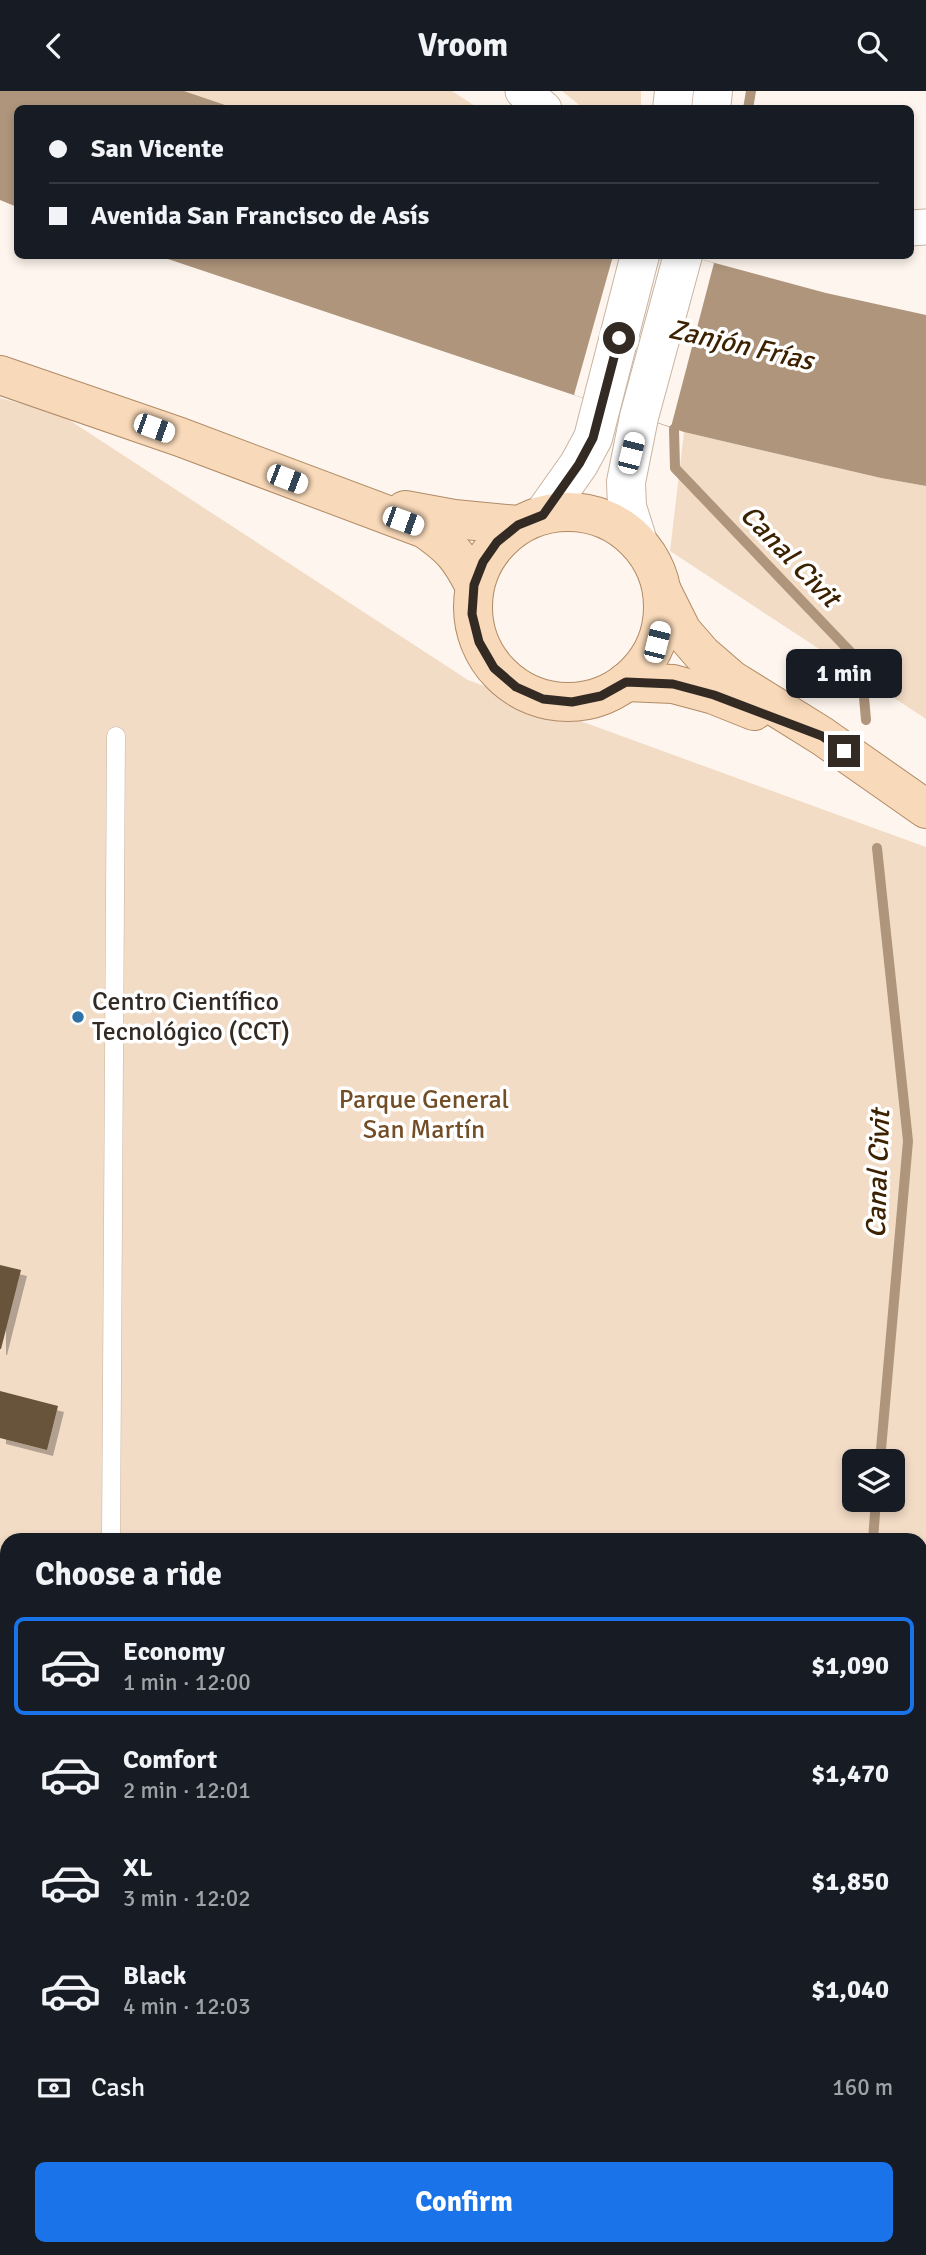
<!DOCTYPE html>
<html lang="en">
<head>
<meta charset="utf-8">
<style>
  body { margin:0; font-family:Signika,sans-serif; background:#242831; color:#f1f3f6; height:100vh; display:flex; flex-direction:column; font-size:26px; white-space:nowrap }
  * { box-sizing:border-box; margin:0 }
  p { font-size:23px; color:#9ea1a6 }
  .icon { flex:none; width:38px; height:38px; fill:none; stroke:currentColor; stroke-width:2; stroke-linecap:round; stroke-linejoin:round }
  .map { position:relative; flex:1; overflow:hidden }
  .drawer { position:absolute; left:0px; top:1442px; width:928px; height:723px; display:flex; flex-direction:column; background:#171b24; border-radius:21px 21px 0 0; box-shadow:0 4px 10px #0003 }
  .drawer>* { flex:none }
  .guide { position:absolute; left:14px; top:14px; width:900px; height:154px; border-radius:10px; box-shadow:0 4px 10px #0003; display:grid; align-content:center; height:154px; padding:0 35px; background:#171b24 }
  .buttons { position:absolute; left:842px; top:1358px; display:grid; gap:14px }
  .buttons a { display:grid; place-items:center; width:63px; height:63px; border-radius:10px; background:#171b24; box-shadow:0 4px 10px #0003; font-size:35px }
  .end { position:absolute; width:32px; height:32px; margin:-16px; border:9px solid #322a23; background:#fff; box-shadow:0 0 0 4px #fff }
  .from { border-radius:50% }
  .bubble { position:absolute; height:49px; border-radius:10px; background:#171b24; box-shadow:0 4px 10px #0003; font-size:23px; font-weight:700; line-height:49px; text-align:center }
  .car { position:absolute; width:21px; height:42px; margin:-21px -10px; border-radius:9px; box-shadow:0 0 5px 2px #0007; background:linear-gradient(#fff 24%,#345 0 40%,#fff 0 76%,#345 0 86%,#fff 0) }
  .guide b { display:flex; align-items:center; gap:24px; height:66px; font-size:26px }
  .guide b+b { border-top:2px solid #363941 }
  .guide i { width:18px; height:18px; background:#f1f3f6 }
  ul { padding:0; list-style:none }
  li { display:flex; align-items:center; gap:21px; height:98px; margin:0 14px 10px; padding:0 21px; border:4px solid transparent; border-radius:10px }
  li div { flex:1 }
  li b { display:block; font-size:26px }
  li em { font-style:normal; font-weight:700 }
  li.current { border-color:#1a73e8 }
  li>.icon { width:63px; height:63px; stroke-width:1.5 }
  h2 { padding:0 35px; font-size:32px; line-height:84px }
  .pay { display:flex; align-items:center; gap:18px; height:77px; padding:0 35px; font-size:26px }
  .pay p { margin-inline-start:auto }
  .action { display:flex; gap:14px; margin-top:auto; padding:14px 35px }
  .action a { flex:1; height:80px; border-radius:10px; background:#1a73e8; color:#fff; font-size:28px; font-weight:700; line-height:80px; text-align:center }
  header { display:flex; justify-content:space-between; align-items:center; height:91px; padding:0 35px; background:#171b24; font-size:32px; font-weight:700 }
  .map>svg:first-child { display:block }
  .green { fill:#f3dcc6; fill-rule:evenodd }
  .water { fill:#ae957c }
  .pier { fill:#fef6ee }
  .lines { fill:none; stroke-linecap:round; stroke-linejoin:round }
  .stream { stroke:#ae957c; stroke-width:10 }
  .building { fill:#68523b; filter:url(#shadow) }
  .lane-casing { stroke:#c8b4a2; stroke-width:19 }
  .street-casing { stroke:#c8b4a2; stroke-width:37 }
  .secondary-casing { stroke:#c8b4a2; stroke-width:40 }
  .primary-casing { stroke:#b08b66; stroke-width:40 }
  .lane { stroke:#fff; stroke-width:18 }
  .street { stroke:#fff; stroke-width:35 }
  .secondary { stroke:#fff; stroke-width:38 }
  .primary { stroke:#f8d9b9; stroke-width:38 }
  .route { stroke:#322a23; stroke-width:9 }
  .poi-dot { fill:#2e72a7; stroke:#fff; stroke-width:2.5 }
  .labels { text-anchor:middle; dominant-baseline:central; stroke-width:7; stroke-linejoin:round; paint-order:stroke }
  .poi-label { font-size:26px; fill:#322a23; stroke:#fff; text-anchor:start }
  .park-label { font-size:26px; fill:#734d25; stroke:#fff }
  .water-label { font-size:28px; font-style:italic; fill:#3d2201; stroke:#fff }
</style>
</head>
<body>
<header><svg class="icon" aria-label="back" viewBox="0 0 24 24"><path d="M15 5l-7 7 7 7"/></svg>Vroom<svg class="icon" aria-label="search" viewBox="0 0 24 24"><circle cx="10" cy="10" r="6"/><path d="M15 15l6 6"/></svg></header>
<div class="map">
<svg width="926" height="2164" viewBox="0 0 926 2164">
  <defs>
    <filter id="shadow"><feDropShadow dx="6" dy="6" stdDeviation="0" flood-color="#0004"/></filter>
  </defs>
  <rect width="100%" height="100%" fill="#fef6ee"/>
  <!-- green -->
  <g class="green">
    <path d="M184,0H452L478,17H234Z"/>
    <path d="M562,0H641V17H583Z"/>
    <path d="M0,307L60,323L468,589L926,756V2164H0ZM854,1370H892V1409H854ZM7,1449H920V2158H7Z"/>
    <path d="M684,341L881,387L926,395V628L670,460Z"/>
  </g>
  <!-- water -->
  <g class="water">
    <path d="M0,0H184L234,17L18,18L17,116L0,109Z"/>
    <path d="M159,165H689L826,202L926,224V395L881,387L684,341Z"/>
  </g>
  <!-- pier -->
  <path class="pier" d="M613,165H689L714,172L671,336L574,304Z"/>
  <g class="lines">
    <!-- stream -->
    <g class="stream">
      <path d="M748,18L751,0"/>
      <path d="M674,338L675,377L861,572L866,629"/>
      <path d="M877,757L908,1050L880,1370"/>
      <path d="M873,1449L876,1409"/>
      <path d="M888,2158L889,2164"/>
    </g>
  </g>
  <!-- building -->
  <g class="building">
    <path d="M0,1174L21,1179L1,1258H0Z"/>
    <path d="M0,1300L58,1315L47,1359L0,1347Z"/>
  </g>
  <g class="lines">
    <!-- lane casing -->
    <g class="lane-casing">
      <g id="lane">
        <path d="M111,1449L116,645"/>
        <path d="M0,1493L7,1495"/>
        <path d="M119,2158V2164"/>
      </g>
    </g>
    <!-- street casing -->
    <g class="street-casing">
      <g id="street">
        <path d="M523,0L544,18"/>
        <path d="M910,137L926,136"/>
      </g>
    </g>
    <!-- secondary casing -->
    <g class="secondary-casing">
      <g id="secondary">
        <path d="M672,18L674,0"/>
        <path d="M711,18L713,0"/>
        <path d="M543,424L579,373L593,347L640,164"/>
        <path d="M638,451L627,416L626,391L639,326L683,164"/>
      </g>
    </g>
    <!-- primary casing -->
    <g class="primary-casing">
      <g id="primary">
        <path d="M0,284L180,346L425,438C452,457 459,465 474,494"/>
        <path d="M405,419L454,428L518,434"/>
        <circle cx="568" cy="516" r="95"/>
        <path d="M662,500L682,540L702,563L732,589L822,645L926,718"/>
        <path d="M626,591L673,593L714,604L754,620"/>
      </g>
    </g>
    <!-- lane -->
    <use href="#lane" class="lane"/>
    <!-- street -->
    <use href="#street" class="street"/>
    <!-- secondary -->
    <use href="#secondary" class="secondary"/>
    <!-- primary -->
    <use href="#primary" class="primary"/>
  </g>
  <g class="lines">
    <!-- route -->
    <path class="route" d="M619,247L593,347L579,373L543,424L518,434L497,451L483,471L474,494L472,523L479,551L494,577L516,596L543,608L572,611L601,605L626,591L673,593L714,604L822,645L844,660"/>
  </g>
  <!-- markers -->
  <circle class="poi-dot" cx="78" cy="926" r="7"/>
  <g class="labels">
    <!-- poi labels -->
    <g class="poi-label">
      <text x="92" y="911">Centro Científico<tspan x="92" dy="30">Tecnológico (CCT)</tspan></text>
    </g>
    <!-- park labels -->
    <g class="park-label">
      <text x="424" y="1009">Parque General<tspan x="424" dy="30">San Martín</tspan></text>
    </g>
    <!-- water labels -->
    <g class="water-label">
      <text transform="translate(741 254) rotate(13)">Zanjón Frías</text>
      <text transform="translate(790 465) rotate(46)">Canal Civit</text>
      <text transform="translate(878 1083) rotate(-88)">Canal Civit</text>
    </g>
  </g>
</svg>
<div class="buttons">
<a><svg class="icon" aria-label="layers" viewBox="0 0 24 24"><path d="M12 4l9 5-9 5-9-5zM3 14l9 5 9-5"/></svg></a>
</div>
<i class="end from" style="left:619px;top:247px"></i>
<i class="end" style="left:844px;top:660px"></i>
<div class="bubble" style="left:786px;top:558px;width:116px">1 min</div>
<i class="car" style="left:154px;top:337px;rotate:110deg"></i>
<i class="car" style="left:631px;top:362px;rotate:14deg"></i>
<i class="car" style="left:287px;top:388px;rotate:111deg"></i>
<i class="car" style="left:403px;top:430px;rotate:110deg"></i>
<i class="car" style="left:657px;top:551px;rotate:14deg"></i>
<div class="guide">
<b><i class="from"></i>San Vicente</b>
<b><i></i>Avenida San Francisco de Asís</b>
</div>
<section class="drawer">
<h2>Choose a ride</h2>
<ul>
<li class="current"><svg class="icon" aria-label="car" viewBox="0 0 24 24"><path d="M5 17H2v-5l4-1 3-4h7l3 4 3 1v5h-3M9 17h6M6 11h13"/><circle cx="7" cy="17" r="2"/><circle cx="17" cy="17" r="2"/></svg><div><b>Economy</b><p>1 min · 12:00</p></div><em>$1,090</em></li>
<li><svg class="icon" aria-label="car" viewBox="0 0 24 24"><path d="M5 17H2v-5l4-1 3-4h7l3 4 3 1v5h-3M9 17h6M6 11h13"/><circle cx="7" cy="17" r="2"/><circle cx="17" cy="17" r="2"/></svg><div><b>Comfort</b><p>2 min · 12:01</p></div><em>$1,470</em></li>
<li><svg class="icon" aria-label="car" viewBox="0 0 24 24"><path d="M5 17H2v-5l4-1 3-4h7l3 4 3 1v5h-3M9 17h6M6 11h13"/><circle cx="7" cy="17" r="2"/><circle cx="17" cy="17" r="2"/></svg><div><b>XL</b><p>3 min · 12:02</p></div><em>$1,850</em></li>
<li><svg class="icon" aria-label="car" viewBox="0 0 24 24"><path d="M5 17H2v-5l4-1 3-4h7l3 4 3 1v5h-3M9 17h6M6 11h13"/><circle cx="7" cy="17" r="2"/><circle cx="17" cy="17" r="2"/></svg><div><b>Black</b><p>4 min · 12:03</p></div><em>$1,040</em></li>
</ul>
<div class="pay"><svg class="icon" aria-label="cash" viewBox="0 0 24 24"><path d="M3 7h18v10H3z"/><circle cx="12" cy="12" r="2"/></svg>Cash<p>160 m</p></div>
<div class="action"><a>Confirm</a></div>
</section>
</div>
</body>
</html>
